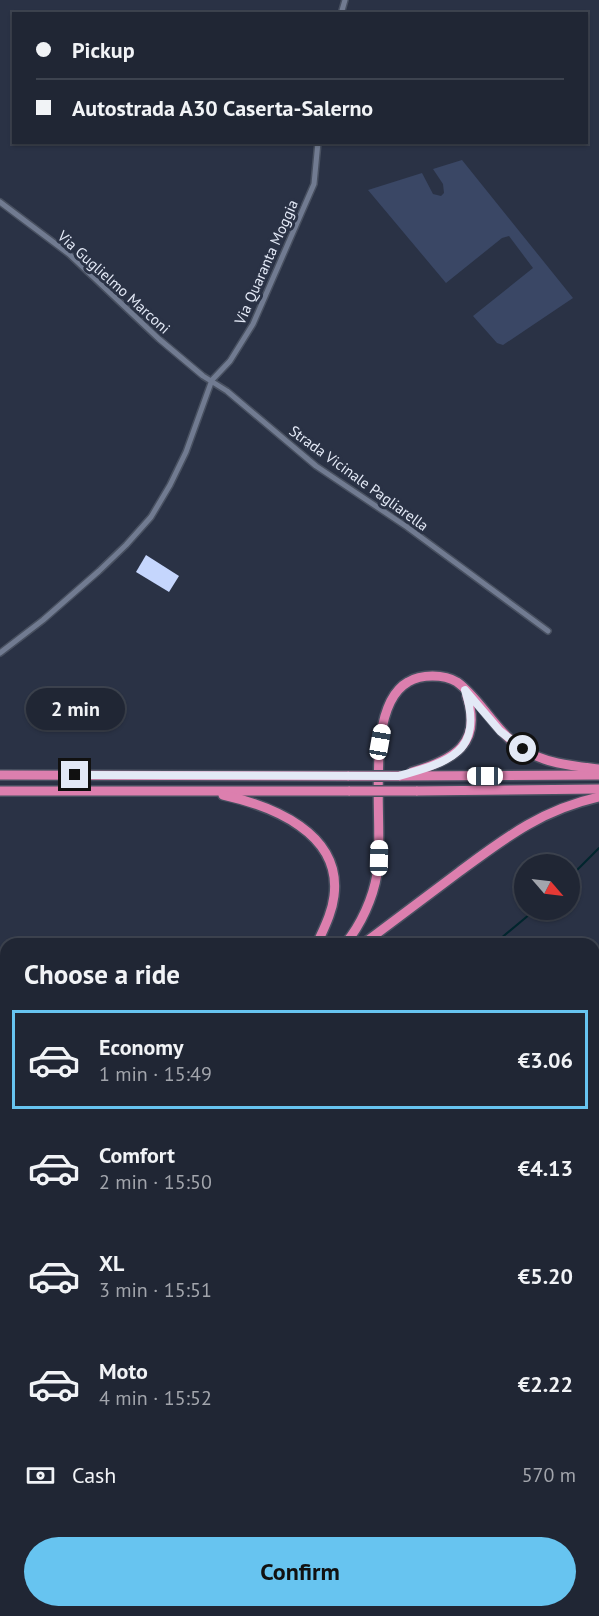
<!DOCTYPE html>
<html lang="en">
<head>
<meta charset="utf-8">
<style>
  body { margin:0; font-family:"PT Sans",sans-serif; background:#282e3c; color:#f1f3f6; height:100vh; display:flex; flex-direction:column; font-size:22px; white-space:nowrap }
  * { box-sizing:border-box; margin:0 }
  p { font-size:20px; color:#a2a5ac }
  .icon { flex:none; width:33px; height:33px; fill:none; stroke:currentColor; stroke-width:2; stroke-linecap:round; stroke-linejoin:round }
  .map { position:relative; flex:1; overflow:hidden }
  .panel { position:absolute; left:0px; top:938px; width:600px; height:680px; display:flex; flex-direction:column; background:#202634; border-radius:18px 18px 0 0; box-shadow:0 2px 4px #0004,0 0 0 2px #3d434f }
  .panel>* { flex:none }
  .top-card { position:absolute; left:12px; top:12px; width:576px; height:132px; border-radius:0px; box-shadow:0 2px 4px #0004,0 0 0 2px #3d434f; display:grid; align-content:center; height:132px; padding:0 24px; background:#202634 }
  .needle { width:39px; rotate:118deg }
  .tools { position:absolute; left:514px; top:854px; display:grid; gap:12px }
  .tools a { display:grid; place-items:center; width:66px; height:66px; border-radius:50%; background:#202634; box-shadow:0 2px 4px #0004,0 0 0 2px #3d434f; font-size:30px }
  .end { position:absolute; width:27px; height:27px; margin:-14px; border:8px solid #e3e9f6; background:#111; box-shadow:0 0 0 3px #111 }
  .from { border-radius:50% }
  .bubble { position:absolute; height:42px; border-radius:21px; background:#202634; box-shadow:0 2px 4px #0004,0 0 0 2px #3d434f; font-size:20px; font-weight:800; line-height:42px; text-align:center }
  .car { position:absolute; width:18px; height:36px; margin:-18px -9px; border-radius:8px; box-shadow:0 0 4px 2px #0007; background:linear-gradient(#fff 24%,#345 0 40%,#fff 0 76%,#345 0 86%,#fff 0) }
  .top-card b { display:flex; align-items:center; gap:21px; height:57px; font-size:22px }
  .top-card b+b { border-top:2px solid #3d434f }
  .top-card i { width:15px; height:15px; background:#f1f3f6 }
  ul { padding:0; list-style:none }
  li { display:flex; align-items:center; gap:18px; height:99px; margin:0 12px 9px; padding:0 12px; border:3px solid transparent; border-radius:0px }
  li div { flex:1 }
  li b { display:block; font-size:22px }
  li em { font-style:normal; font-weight:800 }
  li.current { border-color:#67c4f0 }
  li>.icon { width:54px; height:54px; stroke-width:1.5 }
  h2 { padding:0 24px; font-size:27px; line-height:72px }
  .pay { display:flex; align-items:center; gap:15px; height:66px; padding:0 24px; font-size:22px }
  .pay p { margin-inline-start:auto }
  .primary-button { display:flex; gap:12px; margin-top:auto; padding:12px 24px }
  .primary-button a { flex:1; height:69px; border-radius:36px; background:#67c4f0; color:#111; font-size:24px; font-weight:800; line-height:69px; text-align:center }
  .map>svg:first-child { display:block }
  .green { fill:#3a4765 }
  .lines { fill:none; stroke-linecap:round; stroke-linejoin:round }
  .stream { stroke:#01252d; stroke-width:2 }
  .building { fill:#c5d6fd }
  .street-casing { stroke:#485060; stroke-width:8 }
  .secondary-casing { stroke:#485060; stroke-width:10 }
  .highway-casing { stroke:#485060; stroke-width:12 }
  .street { stroke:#717b91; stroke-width:5 }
  .secondary { stroke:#717b91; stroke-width:8 }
  .highway { stroke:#dc7fae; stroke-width:9 }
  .rail-casing { stroke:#c2c8d6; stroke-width:4.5 }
  .rail { stroke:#2a3245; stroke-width:2; stroke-dasharray:7; stroke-linecap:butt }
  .highway-bridge-casing { stroke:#485060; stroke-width:12; stroke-linecap:butt }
  .highway-bridge { stroke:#dc7fae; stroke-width:9 }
  .route { stroke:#e3e9f6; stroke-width:8 }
  .labels { text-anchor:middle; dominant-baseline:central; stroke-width:6; stroke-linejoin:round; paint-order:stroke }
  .street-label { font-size:15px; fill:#e3e9f6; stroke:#2a3245 }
</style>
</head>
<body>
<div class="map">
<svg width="599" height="1616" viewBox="0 0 599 1616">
  <rect width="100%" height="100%" fill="#2a3245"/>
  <!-- green -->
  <path class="green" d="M462,160L573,298L503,345L497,343L473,316L533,268L509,236L502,238L446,283L368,190L422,173L433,194L441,196L444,193L443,184L433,169Z"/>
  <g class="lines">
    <!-- stream -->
    <g class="stream">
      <path d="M570,877L599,848"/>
      <path d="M494,944L536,909"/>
      <path d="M0,1307L6,1303"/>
    </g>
  </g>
  <!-- building -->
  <path class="building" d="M146,555L179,576L169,592L136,572Z"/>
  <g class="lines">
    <!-- street casing -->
    <g class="street-casing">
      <g id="street">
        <path d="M341,14L345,0"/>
        <path d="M0,202L69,254L159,339L203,376L227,391L316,466L407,527L548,631"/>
        <path d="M0,653L43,620L99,571L126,545L151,517L170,485L186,452L212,380L230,361L253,324L314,184L318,142"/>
        <path d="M242,1616L244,1611"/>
      </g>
    </g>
    <!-- secondary casing -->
    <g class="secondary-casing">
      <g id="secondary">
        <path d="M594,1245L599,1244"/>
        <path d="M0,1464L6,1465"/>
      </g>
    </g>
    <!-- highway casing -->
    <g class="highway-casing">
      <g id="highway">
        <path d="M412,772C453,760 483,744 467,696"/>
        <path d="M0,775L349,776"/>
        <path d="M399,776L599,775"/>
        <path d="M0,791H350"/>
        <path d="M416,791L599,789"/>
        <path d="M223,795C272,806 342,833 334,896C332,913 324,928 317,944"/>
        <path d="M345,944C361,925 373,898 377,874C385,827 362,708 408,682C421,674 444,674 457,682C481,699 495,732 524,750C547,764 574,766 599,769"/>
        <path d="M363,944C395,920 427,896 459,872C505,838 541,810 599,797"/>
        <path d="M594,1124L599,1121"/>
        <path d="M594,1133L599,1131"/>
        <path d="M0,1191L6,1190"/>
        <path d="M594,1193L599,1190"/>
        <path d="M0,1208L6,1211"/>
        <path d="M0,1218L6,1220"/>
        <path d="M0,1245L6,1260"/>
      </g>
    </g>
    <!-- street -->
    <use href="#street" class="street"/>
    <!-- secondary -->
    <use href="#secondary" class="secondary"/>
    <!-- highway -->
    <use href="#highway" class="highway"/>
    <!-- rail casing -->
    <g class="rail-casing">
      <g id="rail">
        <path d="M594,1160L599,1157"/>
        <path d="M0,1433L6,1430"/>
      </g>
    </g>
    <!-- rail -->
    <use href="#rail" class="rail"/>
    <!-- highway-bridge casing -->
    <g class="highway-bridge-casing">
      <g id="highway-bridge">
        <path d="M349,776H399"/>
        <path d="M350,791H416"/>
      </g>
    </g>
    <!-- highway-bridge -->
    <use href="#highway-bridge" class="highway-bridge"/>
  </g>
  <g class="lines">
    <!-- route -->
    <path class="route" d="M75,775L399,776C449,762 485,752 465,690L500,731L523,749"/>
  </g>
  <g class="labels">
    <!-- street labels -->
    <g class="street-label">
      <text transform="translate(266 262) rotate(-66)">Via Quaranta Moggia</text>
      <text transform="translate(114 282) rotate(42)">Via Guglielmo Marconi</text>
      <text transform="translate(359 478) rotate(36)">Strada Vicinale Pagliarella</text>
    </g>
  </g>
</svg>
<div class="tools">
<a><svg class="needle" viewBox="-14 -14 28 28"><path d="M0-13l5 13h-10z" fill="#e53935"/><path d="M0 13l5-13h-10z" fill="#a2a5ac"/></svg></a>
</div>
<i class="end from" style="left:523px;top:749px"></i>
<i class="end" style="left:75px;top:775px"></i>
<div class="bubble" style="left:26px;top:688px;width:99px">2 min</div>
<i class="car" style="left:380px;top:742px;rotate:10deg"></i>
<i class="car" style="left:485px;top:776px;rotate:270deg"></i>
<i class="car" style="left:379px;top:858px;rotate:1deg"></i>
<div class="top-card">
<b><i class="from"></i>Pickup</b>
<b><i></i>Autostrada A30 Caserta-Salerno</b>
</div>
<section class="panel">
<h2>Choose a ride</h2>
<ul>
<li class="current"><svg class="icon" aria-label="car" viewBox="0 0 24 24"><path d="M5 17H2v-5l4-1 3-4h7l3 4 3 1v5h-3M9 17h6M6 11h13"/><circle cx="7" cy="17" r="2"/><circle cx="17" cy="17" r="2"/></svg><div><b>Economy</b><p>1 min · 15:49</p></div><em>€3.06</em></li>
<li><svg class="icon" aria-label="car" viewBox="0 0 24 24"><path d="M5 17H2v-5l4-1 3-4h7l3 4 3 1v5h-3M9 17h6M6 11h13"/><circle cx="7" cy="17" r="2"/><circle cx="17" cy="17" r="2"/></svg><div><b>Comfort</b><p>2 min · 15:50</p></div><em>€4.13</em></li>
<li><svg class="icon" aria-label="car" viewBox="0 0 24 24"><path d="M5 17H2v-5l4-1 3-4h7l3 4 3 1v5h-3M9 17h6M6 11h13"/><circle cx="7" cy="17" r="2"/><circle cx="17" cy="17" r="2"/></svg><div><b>XL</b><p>3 min · 15:51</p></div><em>€5.20</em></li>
<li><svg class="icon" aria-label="car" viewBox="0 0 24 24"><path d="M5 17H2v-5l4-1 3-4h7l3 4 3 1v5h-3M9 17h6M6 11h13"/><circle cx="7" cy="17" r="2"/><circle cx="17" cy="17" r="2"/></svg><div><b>Moto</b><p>4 min · 15:52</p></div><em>€2.22</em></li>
</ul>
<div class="pay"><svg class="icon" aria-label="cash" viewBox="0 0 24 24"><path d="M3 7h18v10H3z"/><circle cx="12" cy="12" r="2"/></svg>Cash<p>570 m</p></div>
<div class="primary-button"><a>Confirm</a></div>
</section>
</div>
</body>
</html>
